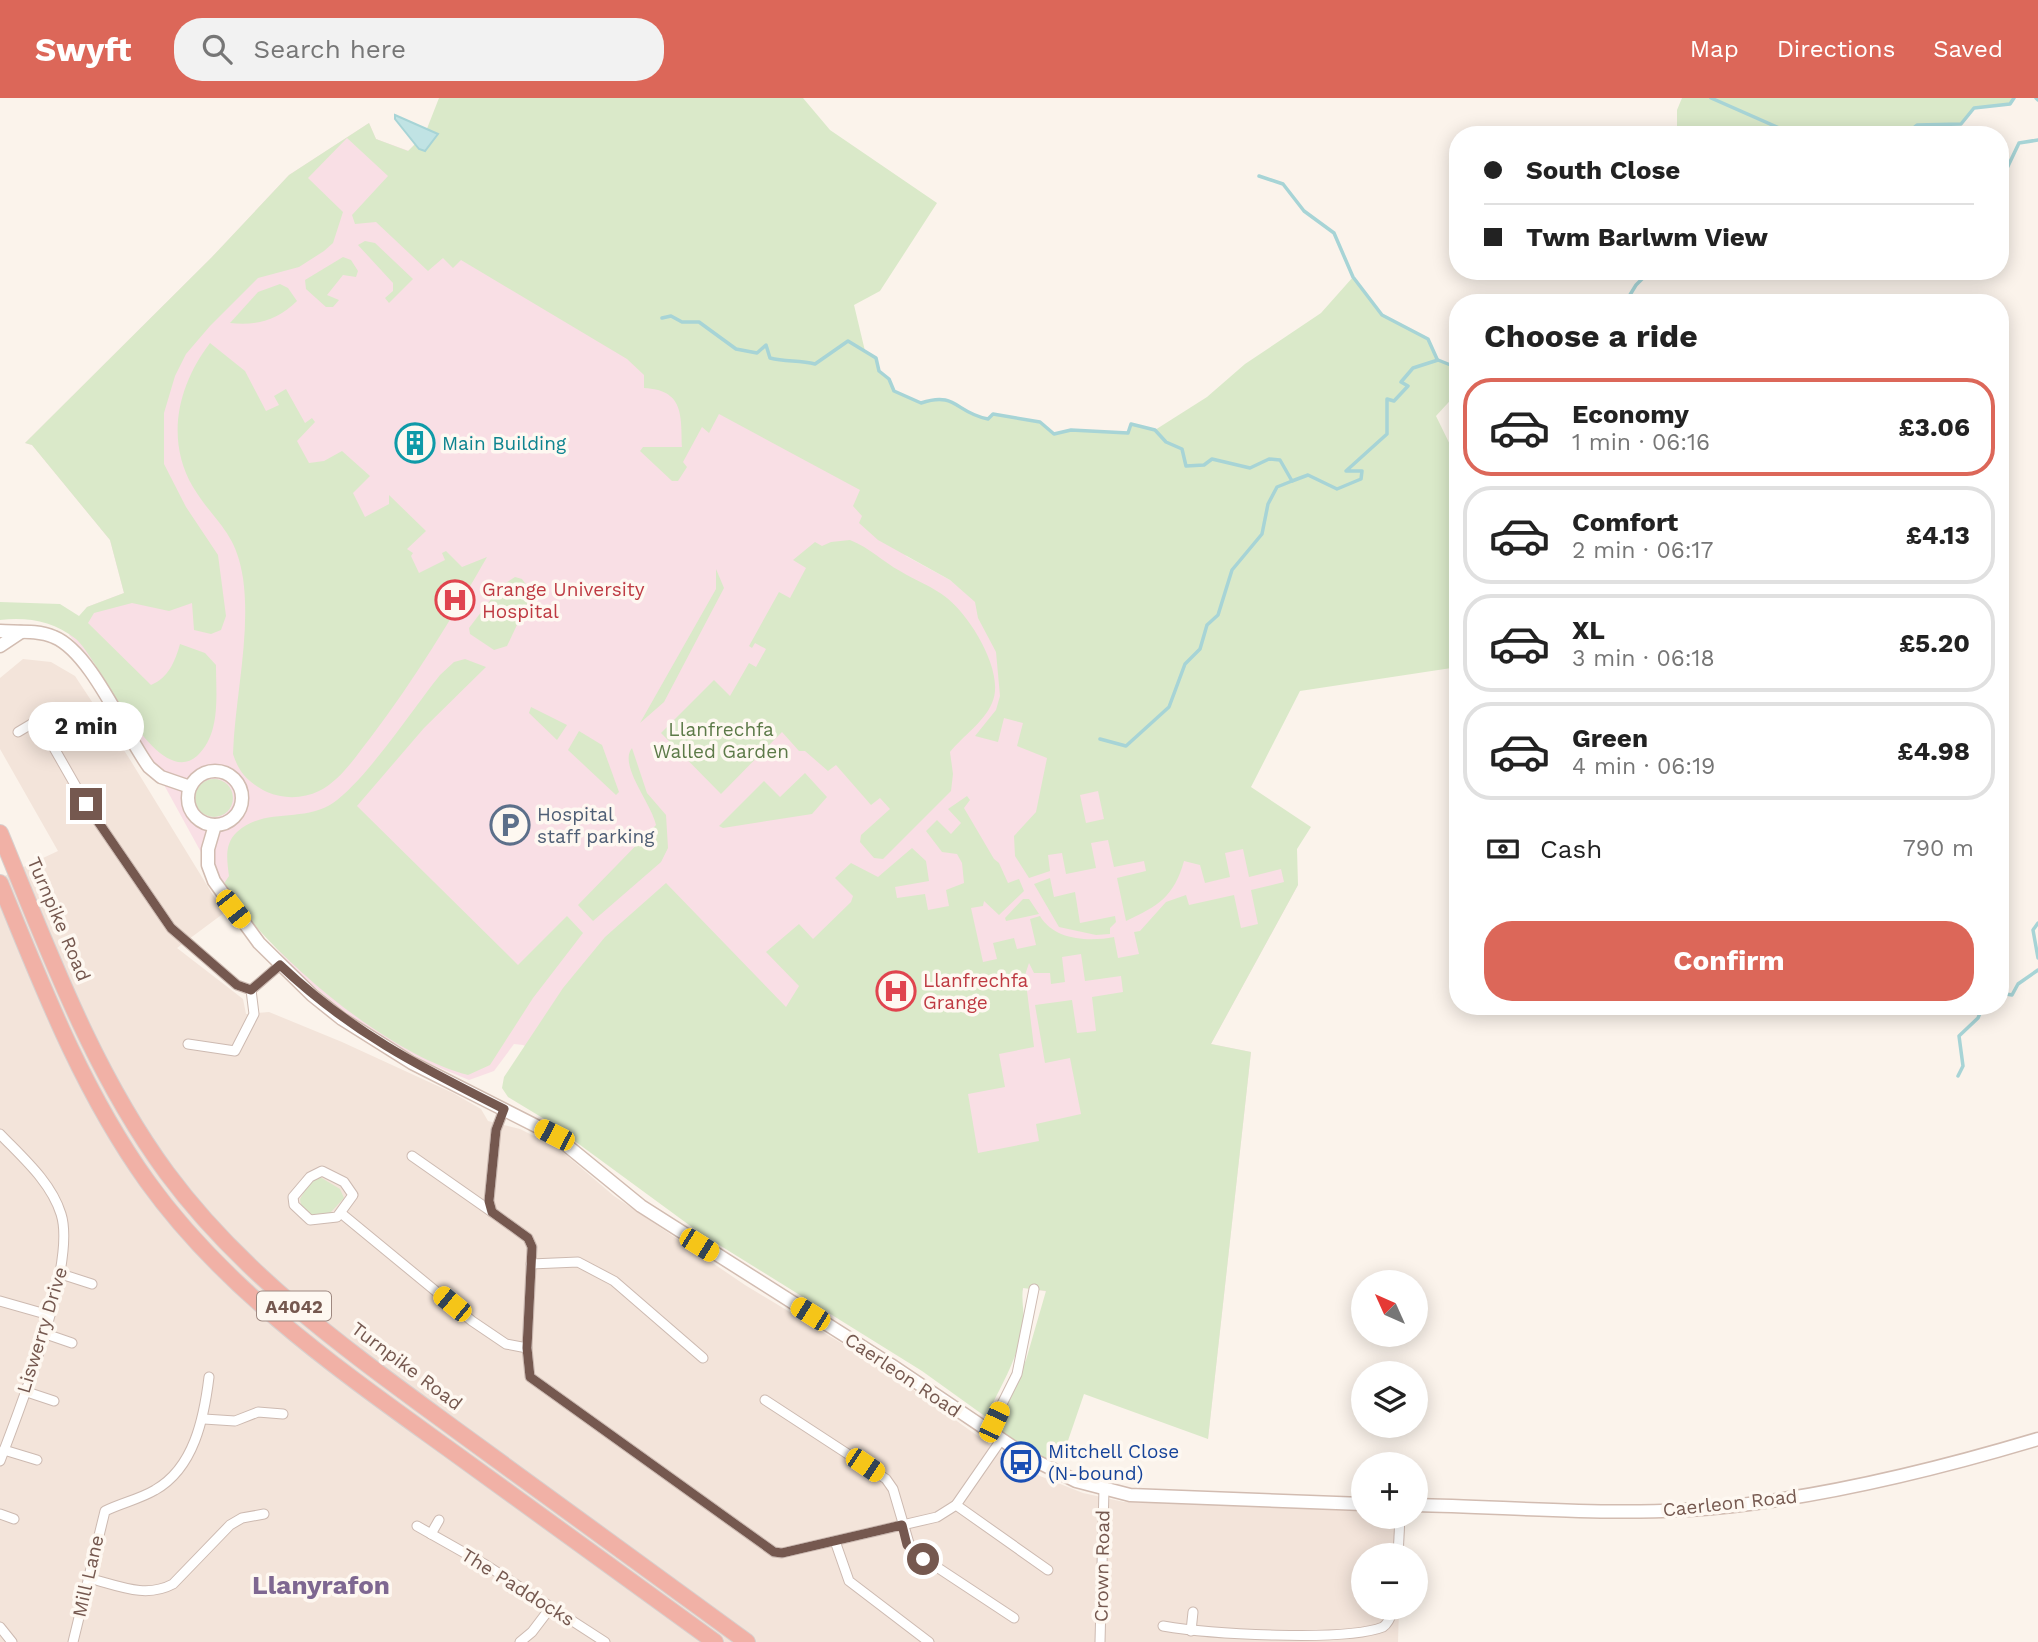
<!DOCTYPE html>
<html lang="en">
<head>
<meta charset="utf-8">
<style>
  body { margin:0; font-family:"Work Sans",sans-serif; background:#f2f2f2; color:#222; height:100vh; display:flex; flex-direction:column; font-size:26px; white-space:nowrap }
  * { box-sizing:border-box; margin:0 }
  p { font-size:23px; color:#767676 }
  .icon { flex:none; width:38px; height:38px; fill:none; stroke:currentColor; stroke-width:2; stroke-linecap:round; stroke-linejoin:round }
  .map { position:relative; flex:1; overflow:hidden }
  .drawer { position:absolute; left:1449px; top:196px; width:560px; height:721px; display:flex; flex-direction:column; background:#fff; border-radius:28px; box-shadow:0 4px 18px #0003 }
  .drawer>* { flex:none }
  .hud { position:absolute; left:1449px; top:28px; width:560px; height:154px; border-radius:28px; box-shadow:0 4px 18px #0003; display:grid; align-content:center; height:154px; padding:0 35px; background:#fff }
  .needle { width:46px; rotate:315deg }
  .controls { position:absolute; left:1351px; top:1172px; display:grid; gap:14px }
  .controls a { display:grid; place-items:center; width:77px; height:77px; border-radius:50%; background:#fff; box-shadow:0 4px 18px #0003; font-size:35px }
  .end { position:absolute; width:32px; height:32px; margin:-16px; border:9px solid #75584f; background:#fff; box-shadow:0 0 0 4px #fff }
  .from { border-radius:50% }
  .bubble { position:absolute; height:49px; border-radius:24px; background:#fff; box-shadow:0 4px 18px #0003; font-size:23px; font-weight:700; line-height:49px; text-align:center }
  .car { position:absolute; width:21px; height:42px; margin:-21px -10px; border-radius:9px; box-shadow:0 0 5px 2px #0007; background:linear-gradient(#f5c518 24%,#345 0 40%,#f5c518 0 76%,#345 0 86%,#f5c518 0) }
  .hud b { display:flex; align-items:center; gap:24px; height:66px; font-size:26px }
  .hud b+b { border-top:2px solid #e0e0e0 }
  .hud i { width:18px; height:18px; background:#222 }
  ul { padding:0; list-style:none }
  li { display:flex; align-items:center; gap:21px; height:98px; margin:0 14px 10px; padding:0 21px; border:4px solid #e0e0e0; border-radius:28px }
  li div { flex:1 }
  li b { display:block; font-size:26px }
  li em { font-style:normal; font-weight:700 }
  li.current { border-color:#dc6759 }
  li>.icon { width:63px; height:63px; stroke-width:1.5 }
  h2 { padding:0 35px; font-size:32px; line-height:84px }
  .pay { display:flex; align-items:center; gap:18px; height:77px; padding:0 35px; font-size:26px }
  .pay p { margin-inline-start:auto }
  .cta { display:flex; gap:14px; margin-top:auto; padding:14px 35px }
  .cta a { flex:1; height:80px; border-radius:28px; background:#dc6759; color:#fff; font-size:28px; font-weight:700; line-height:80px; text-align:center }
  header { display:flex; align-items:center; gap:42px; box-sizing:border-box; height:98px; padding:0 35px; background:#dc6759; color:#fff }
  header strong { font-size:33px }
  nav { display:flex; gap:38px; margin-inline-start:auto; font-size:24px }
  .search { width:490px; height:63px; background:#f2f2f2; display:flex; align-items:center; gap:18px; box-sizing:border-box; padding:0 24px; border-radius:28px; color:#767676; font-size:26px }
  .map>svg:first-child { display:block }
  .residential { fill:#f3e4da }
  .medical { fill:#f9dfe5 }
  .green { fill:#dae9c9; fill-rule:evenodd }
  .water { fill:#c0e3e4; stroke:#a7d4d6; stroke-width:2 }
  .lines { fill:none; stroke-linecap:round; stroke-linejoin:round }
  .stream { stroke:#a7d4d6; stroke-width:3.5 }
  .street-casing { stroke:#cdbab1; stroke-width:11 }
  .secondary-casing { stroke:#d2bcb1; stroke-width:15 }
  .highway-casing { stroke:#d8d0ce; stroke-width:18 }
  .street { stroke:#fff; stroke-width:9 }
  .secondary { stroke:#fff; stroke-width:12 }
  .highway { stroke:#f1b1a6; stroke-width:16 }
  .route { stroke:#75584f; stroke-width:9 }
  .labels { text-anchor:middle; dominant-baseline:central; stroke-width:7; stroke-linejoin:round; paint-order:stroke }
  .shield { fill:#fef8f1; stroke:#9e8880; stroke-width:2 }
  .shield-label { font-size:18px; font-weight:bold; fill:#75584f }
  .culture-label { font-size:19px; fill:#0d838f; stroke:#fef8f1; text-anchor:start }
  .health-label { font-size:19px; fill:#be3a42; stroke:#fef8f1; text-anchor:start }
  .park-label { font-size:19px; fill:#5c7a48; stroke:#fef8f1 }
  .service-label { font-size:19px; fill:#4e5e75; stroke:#fef8f1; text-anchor:start }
  .street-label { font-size:19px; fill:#75584f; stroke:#fef8f1 }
  .transit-label { font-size:19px; fill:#164399; stroke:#fef8f1; text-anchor:start }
  .district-label { font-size:26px; font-weight:bold; fill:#7e6791; stroke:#fef8f1 }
</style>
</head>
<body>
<header>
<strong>Swyft</strong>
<div class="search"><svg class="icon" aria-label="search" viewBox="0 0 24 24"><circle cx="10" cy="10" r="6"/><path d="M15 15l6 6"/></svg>Search here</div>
<nav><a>Map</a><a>Directions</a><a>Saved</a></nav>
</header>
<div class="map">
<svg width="2038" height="1544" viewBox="0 0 2038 1544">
  <rect width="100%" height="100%" fill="#fbf3eb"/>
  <!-- residential -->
  <path class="residential" d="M23,561L51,564L75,578L129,660L224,815L177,850L243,901L246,916L269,914L342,944L453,995L481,1011L488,1023L520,1031L558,1050L614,1098L745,1187L881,1269L1003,1356L1040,1378L1083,1395L1124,1404L1363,1411V1419H1393L1403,1434L1402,1458H1363V1510H1399L1398,1544H0V780L58,753L0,651V580Z"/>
  <!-- medical -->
  <path class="medical" d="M369,25L376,41L409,53L850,373L906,458L950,482L1246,724L1298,787L1211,946L1251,954L1208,1341L1053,1195L1024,1189L1015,1208L523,947L514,946L494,973L469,982L426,964L356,923L300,877L231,799L208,767L101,572L69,537L87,509L124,495L110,442L32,347L25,345L212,159L289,77Z"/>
  <!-- green -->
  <g class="green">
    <path d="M439,0H803L830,32L937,105L880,193L854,207L865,253L876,260L879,273L889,281L894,293L921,305C957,293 955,315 988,321L993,316L1040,324L1055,336L1071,332L1128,335L1131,326L1155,332L1207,299L1245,266L1321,215L1353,179L1382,217L1428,241L1438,262L1458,270V294L1436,318L1458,363V569L1300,593L1251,689L1311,729L1297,751L1298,787L1211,946L1251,954L1208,1341L1084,1296L1061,1363C1035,1363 1015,1345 994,1331L1026,1262L1046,1193L1023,1190C1021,1203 1025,1216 1023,1228C1019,1259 999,1291 986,1319L922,1273L700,1135L546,1022L508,999L502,990L504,979L563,890L605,839L666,785L786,909L799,888L766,854L799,826L813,841L851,804L853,798L835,780L851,765L878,779L912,750L926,763L929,783L895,789L897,800L925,796L928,812L949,808L946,792L964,785L962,765L957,756L942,754L926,733L937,722L951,736L961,725L948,711L967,698L970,702L964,710L994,761L999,765L1008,785L1019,781L1024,793L999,817L984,803L983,808L971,810L983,864L997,861L993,845L1014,840L1017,851L1036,847L1030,821L1040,818C1054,842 1088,844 1114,839L1118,860L1139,856L1134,834L1140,833L1166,804L1186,797L1189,807L1234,797L1241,830L1258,826L1251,792L1284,784L1281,771L1249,779L1243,751L1225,755L1230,779L1205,785L1200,767L1184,763C1174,799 1158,808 1126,823L1117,780L1146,773L1144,763L1114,769L1108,742L1091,745L1096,770L1066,776L1062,755L1048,757L1050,773L1029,780L1015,758L1014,738L1036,714L1047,660L1017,648L1023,625L1004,620L998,644L975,638L996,612L1000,598L996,554L978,520L975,504L950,482L878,442L859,425L862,418L853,408L860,392L719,316L709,335L702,329L683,364L687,369L678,383H672L640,353L643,349H682C681,317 684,292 644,290V277L627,261L461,162L453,170L443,160L428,173L376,124L355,126L352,117L388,78L347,40L308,80L343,114L333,145L324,153L299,169L258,180L210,228L186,256L175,278L164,315V366L186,409L218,457L226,518L221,532L211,536L194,532L192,505L169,513L132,505L94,515L88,525L151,587C168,580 175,564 180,546L205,555L216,567C216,598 221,636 197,658C156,694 100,562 76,541C53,523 28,519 0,522V504L60,506L79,518L87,509L124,495L110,442L32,347L25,345L212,159L289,77L369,25L376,41L408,53L415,46L419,51ZM1098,693L1104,721L1086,725L1080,697ZM1081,856L1085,883L1121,878L1123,894L1092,899L1096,933L1077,935L1072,902L1035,907L1045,965L1070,960L1081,1016L1036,1026L1039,1043L978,1055L968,996L1005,989L999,956L1034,949L1025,877L1029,865L1034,875H1050L1051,886L1065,884L1062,859Z"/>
    <path d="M1682,0H2014L2010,6L1975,10L1961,26L1918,27L1905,37H1677V12Z"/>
    <path d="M365,143L375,145L413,181L389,205L385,200L393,193V185L358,147Z"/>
    <path d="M343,159L351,162L358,173L356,179L343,177L327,197L339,202L333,209H326L306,191L305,182Z"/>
    <path d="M280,186L288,190L297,203C278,222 256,228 230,225L258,194Z"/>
    <path d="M210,245L245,273L266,313L279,307L274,298L286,291L305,325L312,320L315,324L297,343L309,365L324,363L342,353L370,378L353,395L365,419L389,406V397L426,433L407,451L413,455L411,458L419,475L445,462L442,455L446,453L462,469L487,459C451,522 414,582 371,639C356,658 341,682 319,693C303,701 283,701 267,694C249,685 239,675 233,656C235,599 251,537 243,480C236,433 215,425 193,389C165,341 178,287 210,245Z"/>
    <path d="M850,442C870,450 882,463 900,473C916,483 932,488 947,500C970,518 1006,575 992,605C984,624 963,638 950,654L953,676L951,693L883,761L874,760L860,744L861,737L890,711L880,700L871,707L836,667L828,673L805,653H799L782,634L721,696L661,635L714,582L730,598L749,565L756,569L766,551L755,545L752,550L749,548L779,494L790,500L806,470L793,462L815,444L822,448L831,444Z"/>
    <path d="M716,471L724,490L664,604L640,625L716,491Z"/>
    <path d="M515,479L522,481L532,495L507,548L494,552L470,536L469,530L501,488Z"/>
    <path d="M465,561L486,569L424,630L357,708L518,867L567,818L583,835L533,900L490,967L468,977C386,956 270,857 223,787L229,778C227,762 224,746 237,734C264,709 304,725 333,705C367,681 412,612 440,577L454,564Z"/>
    <path d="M531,609L567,627L557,642L529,615Z"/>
    <path d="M579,633L602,647L619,694L616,697L568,652Z"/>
    <path d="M632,650L647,695L666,717L668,750L661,764L593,823L578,807L656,727C652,706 618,667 632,650Z"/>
    <path d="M805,675L827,699L812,716L723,730L719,728L764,683L780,699Z"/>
    <circle cx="214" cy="700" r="19"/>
    <path d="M1050,780L1054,799L1075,794L1080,825L1115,818L1116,824L1110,830V836L1096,837L1059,829L1034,786Z"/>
    <path d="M1023,801H1029L1039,816L1006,823L1005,820Z"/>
    <path d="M320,1079L340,1091L344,1100L330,1115L310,1117L301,1107L300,1101L311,1082Z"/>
  </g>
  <!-- water -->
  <path class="water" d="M395,17L438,36L425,53L419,51L395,21Z"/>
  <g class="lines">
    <!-- stream -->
    <g class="stream">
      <path d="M1711,0L1795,37"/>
      <path d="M2036,0L2038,2"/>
      <path d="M1905,37L1917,27L1961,26L1974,10L2010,6L2014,0"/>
      <path d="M1259,78L1283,86L1304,113L1334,135L1353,179L1382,217L1428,241L1437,261"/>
      <path d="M2000,85L2019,45L2038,42"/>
      <path d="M1625,205L1636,187L1650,173"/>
      <path d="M662,220L671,218L682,224H699L736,251L757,255L766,247L770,260C786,264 799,262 815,266L848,243L876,260L879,273L889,281L894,293L921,305C957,293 955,315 988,321L993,316L1040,324L1054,336L1071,332L1128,335L1131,326L1155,332L1166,344L1182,351L1186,368L1204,367L1212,361L1250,370L1269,361L1280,362L1292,383L1308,377L1337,391L1361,381L1362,373H1346L1387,336V301L1394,303L1408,288L1401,284L1413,270L1438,262L1458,270"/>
      <path d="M1100,641L1126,648L1169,609L1185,566L1200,551L1207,527L1218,517L1232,472L1262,436L1268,406L1277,389L1292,383"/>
      <path d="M2038,825L2033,832L2038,860"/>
      <path d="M2000,895L2012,897L2018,886L2038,872"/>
      <path d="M1958,978L1963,968L1959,938L1978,920L1983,908"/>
    </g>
    <!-- street casing -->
    <g class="street-casing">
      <g id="street">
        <path d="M38,622L86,706L171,830L237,887L251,892L280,867"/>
        <path d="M18,634L55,612"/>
        <path d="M188,946L235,953L254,916L251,892"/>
        <path d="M504,1011L496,1032L489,1103L492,1114L528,1140L532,1149L527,1250L530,1279L774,1454L782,1455L937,1419L956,1407L1001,1342"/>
        <path d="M0,1036C23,1060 51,1084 61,1116C77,1166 20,1310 0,1363"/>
        <path d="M412,1058L492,1114"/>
        <path d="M322,1073L344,1084L353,1097L337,1119L310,1122L294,1107L293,1099L310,1079Z"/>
        <path d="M342,1116L472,1223L506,1246L527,1250"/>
        <path d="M531,1166L578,1164L614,1183L703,1260"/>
        <path d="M61,1176L92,1186"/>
        <path d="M0,1203L49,1217"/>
        <path d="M43,1235L72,1245"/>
        <path d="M24,1293L54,1303"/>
        <path d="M765,1302L886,1381L893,1391L911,1452L1014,1520"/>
        <path d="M204,1321L235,1323L258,1314L283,1316"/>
        <path d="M988,1334L1017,1276L1034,1191"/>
        <path d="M4,1352L37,1362"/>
        <path d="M956,1407L1048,1472"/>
        <path d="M0,1416L14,1421"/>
        <path d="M417,1428L486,1467L605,1544"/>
        <path d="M431,1436L439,1422"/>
        <path d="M835,1443L849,1483L929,1544"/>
        <path d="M1398,1458L1400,1419"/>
        <path d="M88,1480C117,1487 145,1501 173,1486L230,1427L242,1420L264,1416"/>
        <path d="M1163,1528C1209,1536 1345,1544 1383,1529C1389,1525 1392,1516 1394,1510"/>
        <path d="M0,1529L12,1544"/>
        <path d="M1191,1533L1193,1514"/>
        <path d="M73,1544L105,1413C121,1405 140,1401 155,1392C194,1370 204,1320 209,1279"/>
        <path d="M520,1544L532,1534L551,1509"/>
        <path d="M1100,1544L1104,1391"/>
      </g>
    </g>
    <!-- secondary casing -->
    <g class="secondary-casing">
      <g id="secondary">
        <path d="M0,533C17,534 38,532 54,539C91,554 124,635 149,669L161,679L190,689"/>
        <path d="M0,548L21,534"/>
        <circle cx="215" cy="700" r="27"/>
        <path d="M215,727L208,751V767L214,783L259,845L312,897L342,921L412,965L554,1037L641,1108L891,1267L1026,1358L1076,1383L1130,1397L1363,1406"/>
        <path d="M1416,1407C1519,1409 1631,1420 1733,1408C1837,1396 1938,1371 2038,1341"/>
      </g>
    </g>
    <!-- highway casing -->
    <g class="highway-casing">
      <g id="highway">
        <path d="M0,735C48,851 92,973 167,1075C246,1182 357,1259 463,1337C558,1406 652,1475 747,1544"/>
        <path d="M0,785C42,888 82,992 147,1083C225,1192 338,1271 446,1349C536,1414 626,1479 715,1544"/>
      </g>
    </g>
    <!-- street -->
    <use href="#street" class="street"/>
    <!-- secondary -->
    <use href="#secondary" class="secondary"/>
    <!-- highway -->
    <use href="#highway" class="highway"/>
  </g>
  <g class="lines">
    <!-- route -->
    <path class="route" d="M86,706L171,830L237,887L251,892L280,867C351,934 418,968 504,1011L496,1032L489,1103L492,1114L528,1140L532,1149L527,1250L530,1279L774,1454L782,1455L902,1427L907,1447L923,1461"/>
  </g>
  <!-- icons -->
  <defs>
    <g id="building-ring" transform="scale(2.0125)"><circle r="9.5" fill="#fef8f1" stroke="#0f9aa8" stroke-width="1.5"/><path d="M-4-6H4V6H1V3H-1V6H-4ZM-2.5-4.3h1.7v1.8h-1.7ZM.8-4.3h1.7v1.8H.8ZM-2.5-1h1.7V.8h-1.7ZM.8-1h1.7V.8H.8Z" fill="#0f9aa8"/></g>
    <g id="hospital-ring" transform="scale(2.0125)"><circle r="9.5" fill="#fef8f1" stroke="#e0444e" stroke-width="1.5"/><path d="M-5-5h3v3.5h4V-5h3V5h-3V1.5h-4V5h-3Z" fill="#e0444e"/></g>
    <g id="parking-ring" transform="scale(2.0125)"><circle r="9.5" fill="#fef8f1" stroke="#5c6f8a" stroke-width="1.5"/><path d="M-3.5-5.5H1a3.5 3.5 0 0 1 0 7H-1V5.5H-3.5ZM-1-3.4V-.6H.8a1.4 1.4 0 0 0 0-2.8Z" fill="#5c6f8a"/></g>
    <g id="bus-ring" transform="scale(2.0125)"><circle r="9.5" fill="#fef8f1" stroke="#1a4fb4" stroke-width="1.5"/><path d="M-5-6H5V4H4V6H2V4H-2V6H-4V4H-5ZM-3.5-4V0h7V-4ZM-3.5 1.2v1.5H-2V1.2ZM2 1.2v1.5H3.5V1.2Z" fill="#1a4fb4"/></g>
  </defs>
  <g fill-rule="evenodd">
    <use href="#building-ring" x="415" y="345"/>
    <use href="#hospital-ring" x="455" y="502"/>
    <use href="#parking-ring" x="510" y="727"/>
    <use href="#hospital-ring" x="896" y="893"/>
    <use href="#bus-ring" x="1021" y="1364"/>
  </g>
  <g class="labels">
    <!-- shield labels -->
    <rect class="shield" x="257" y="1193.5" width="74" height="29" rx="5"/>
    <g class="shield-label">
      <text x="294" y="1208">A4042</text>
    </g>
    <!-- culture labels -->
    <g class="culture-label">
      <text x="442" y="345">Main Building</text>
    </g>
    <!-- health labels -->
    <g class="health-label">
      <text x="482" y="491">Grange University<tspan x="482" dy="22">Hospital</tspan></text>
      <text x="923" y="882">Llanfrechfa<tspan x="923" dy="22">Grange</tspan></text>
    </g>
    <!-- park labels -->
    <g class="park-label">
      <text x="721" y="631">Llanfrechfa<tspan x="721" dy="22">Walled Garden</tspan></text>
    </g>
    <!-- service labels -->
    <g class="service-label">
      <text x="537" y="716">Hospital<tspan x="537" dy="22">staff parking</tspan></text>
    </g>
    <!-- street labels -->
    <g class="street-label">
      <text transform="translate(59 821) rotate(67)">Turnpike Road</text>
      <text transform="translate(42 1232) rotate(-73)">Liswerry Drive</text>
      <text transform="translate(407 1268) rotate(37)">Turnpike Road</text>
      <text transform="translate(903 1277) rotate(34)">Caerleon Road</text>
      <text transform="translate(1730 1405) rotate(-6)">Caerleon Road</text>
      <text transform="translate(1102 1468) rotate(-89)">Crown Road</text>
      <text transform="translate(88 1478) rotate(-77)">Mill Lane</text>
      <text transform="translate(518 1489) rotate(32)">The Paddocks</text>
    </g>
    <!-- transit labels -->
    <g class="transit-label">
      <text x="1048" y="1353">Mitchell Close<tspan x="1048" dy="22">(N-bound)</tspan></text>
    </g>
    <!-- district labels -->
    <g class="district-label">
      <text x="321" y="1487">Llanyrafon</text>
    </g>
  </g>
</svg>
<div class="controls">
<a><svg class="needle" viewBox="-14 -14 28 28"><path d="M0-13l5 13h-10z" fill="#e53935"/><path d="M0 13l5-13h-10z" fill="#767676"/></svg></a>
<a><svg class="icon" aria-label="layers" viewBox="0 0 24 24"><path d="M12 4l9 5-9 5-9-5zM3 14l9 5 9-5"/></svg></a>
<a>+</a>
<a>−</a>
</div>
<i class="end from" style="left:923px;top:1461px"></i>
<i class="end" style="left:86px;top:706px"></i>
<div class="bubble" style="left:28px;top:604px;width:116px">2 min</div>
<i class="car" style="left:233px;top:811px;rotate:142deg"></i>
<i class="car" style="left:554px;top:1037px;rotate:297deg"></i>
<i class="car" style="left:699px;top:1147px;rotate:122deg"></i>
<i class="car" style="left:452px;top:1206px;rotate:309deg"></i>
<i class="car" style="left:810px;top:1216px;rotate:302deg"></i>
<i class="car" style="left:994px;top:1324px;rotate:25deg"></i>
<i class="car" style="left:865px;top:1367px;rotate:124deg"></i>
<div class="hud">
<b><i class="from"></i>South Close</b>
<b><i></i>Twm Barlwm View</b>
</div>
<section class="drawer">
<h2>Choose a ride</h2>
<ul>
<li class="current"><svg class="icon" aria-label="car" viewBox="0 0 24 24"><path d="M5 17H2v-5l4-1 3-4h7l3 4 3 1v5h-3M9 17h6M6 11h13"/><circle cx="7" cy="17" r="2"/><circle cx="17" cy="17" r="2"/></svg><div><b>Economy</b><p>1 min · 06:16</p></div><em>£3.06</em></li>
<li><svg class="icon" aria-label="car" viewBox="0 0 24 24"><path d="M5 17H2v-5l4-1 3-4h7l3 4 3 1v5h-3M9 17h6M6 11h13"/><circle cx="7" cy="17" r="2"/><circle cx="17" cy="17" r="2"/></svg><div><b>Comfort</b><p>2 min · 06:17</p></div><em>£4.13</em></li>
<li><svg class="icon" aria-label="car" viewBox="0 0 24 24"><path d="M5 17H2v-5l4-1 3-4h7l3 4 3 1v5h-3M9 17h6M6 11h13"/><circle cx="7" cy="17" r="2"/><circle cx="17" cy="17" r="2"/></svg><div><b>XL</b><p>3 min · 06:18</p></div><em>£5.20</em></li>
<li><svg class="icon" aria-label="car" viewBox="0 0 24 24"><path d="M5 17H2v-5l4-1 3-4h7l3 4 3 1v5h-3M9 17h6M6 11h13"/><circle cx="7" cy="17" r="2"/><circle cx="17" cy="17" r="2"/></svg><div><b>Green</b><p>4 min · 06:19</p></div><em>£4.98</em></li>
</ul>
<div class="pay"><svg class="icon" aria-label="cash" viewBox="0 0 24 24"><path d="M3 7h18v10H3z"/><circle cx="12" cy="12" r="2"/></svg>Cash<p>790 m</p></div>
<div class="cta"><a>Confirm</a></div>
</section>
</div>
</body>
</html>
